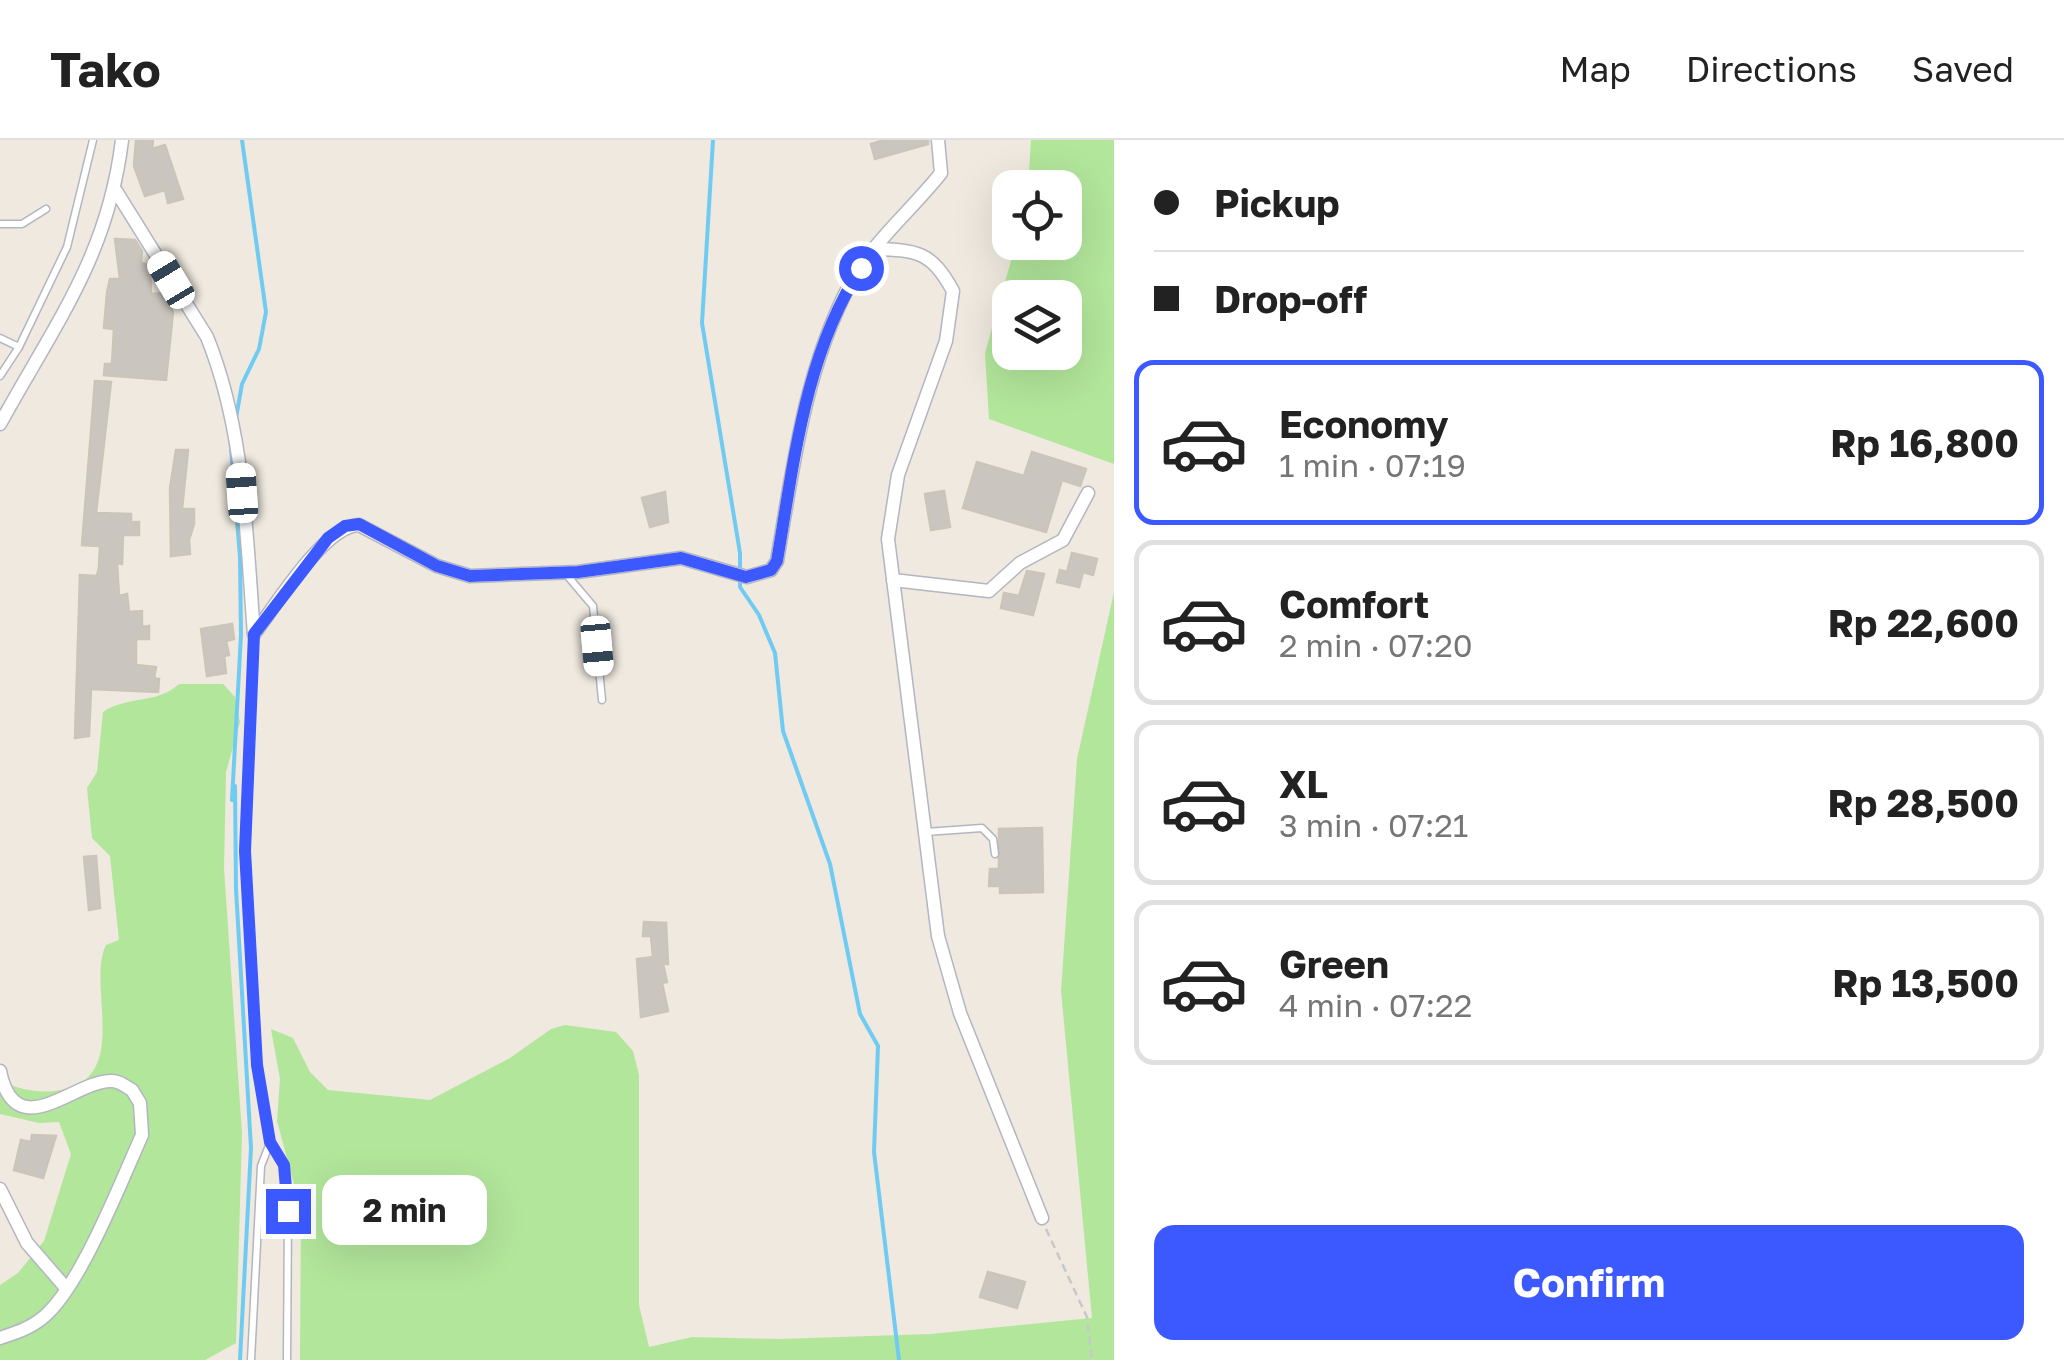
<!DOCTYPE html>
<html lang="en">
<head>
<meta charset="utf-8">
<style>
  body { margin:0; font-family:"Golos Text",sans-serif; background:#f2f2f2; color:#222; height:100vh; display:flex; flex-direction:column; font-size:38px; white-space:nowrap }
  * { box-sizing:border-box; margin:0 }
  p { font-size:32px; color:#767676 }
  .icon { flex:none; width:55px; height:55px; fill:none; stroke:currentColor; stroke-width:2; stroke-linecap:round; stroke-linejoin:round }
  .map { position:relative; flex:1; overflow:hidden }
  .details { display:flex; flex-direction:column; background:#fff; width:950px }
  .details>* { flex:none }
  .top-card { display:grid; align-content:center; height:220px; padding:0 40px; background:#fff }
  .controls { position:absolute; left:992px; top:30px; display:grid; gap:20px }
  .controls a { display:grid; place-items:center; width:90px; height:90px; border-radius:20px; background:#fff; box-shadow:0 10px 40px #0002; font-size:50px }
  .end { position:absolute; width:45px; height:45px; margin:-22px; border:12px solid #3c59ff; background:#fff; box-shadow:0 0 0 5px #fff }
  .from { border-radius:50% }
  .bubble { position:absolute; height:70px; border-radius:20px; background:#fff; box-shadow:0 10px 40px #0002; font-size:32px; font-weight:700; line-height:70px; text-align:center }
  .car { position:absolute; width:30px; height:60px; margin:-30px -15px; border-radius:12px; box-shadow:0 0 8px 2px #0007; background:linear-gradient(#fff 24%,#345 0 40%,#fff 0 76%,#345 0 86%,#fff 0) }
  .top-card b { display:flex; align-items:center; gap:35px; height:95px; font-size:38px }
  .top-card b+b { border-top:2px solid #e0e0e0 }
  .top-card i { width:25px; height:25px; background:#222 }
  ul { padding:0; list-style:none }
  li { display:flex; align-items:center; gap:30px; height:165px; margin:0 20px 15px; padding:0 20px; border:5px solid #e0e0e0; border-radius:20px }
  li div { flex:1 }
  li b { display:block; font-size:38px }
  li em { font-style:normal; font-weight:700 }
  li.selected { border-color:#3c59ff }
  li>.icon { width:90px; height:90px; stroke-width:1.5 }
  .primary-button { display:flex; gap:20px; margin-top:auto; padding:20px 40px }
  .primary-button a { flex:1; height:115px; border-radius:20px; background:#3c59ff; color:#fff; font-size:40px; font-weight:700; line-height:115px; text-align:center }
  header { display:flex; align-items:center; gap:60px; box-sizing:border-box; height:140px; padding:0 50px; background:#fff; border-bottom:2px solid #e0e0e0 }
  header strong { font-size:48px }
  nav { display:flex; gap:55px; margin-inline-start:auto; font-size:35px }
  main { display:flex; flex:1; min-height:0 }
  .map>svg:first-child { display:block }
  .green { fill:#b2e69b; fill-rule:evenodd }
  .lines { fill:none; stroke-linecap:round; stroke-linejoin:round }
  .stream { stroke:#70cbf3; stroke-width:4 }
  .building { fill:#cac6bf; stroke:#cbc5b8; stroke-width:2.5 }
  .lane-casing { stroke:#b3b5c1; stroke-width:9 }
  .street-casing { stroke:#b3b5c1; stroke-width:15 }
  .path { stroke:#c8c8c8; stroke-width:2.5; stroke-dasharray:8 5; stroke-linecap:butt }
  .lane { stroke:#fff; stroke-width:6 }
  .street { stroke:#fff; stroke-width:12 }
  .route { stroke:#3c59ff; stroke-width:12 }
</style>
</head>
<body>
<header>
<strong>Tako</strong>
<nav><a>Map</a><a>Directions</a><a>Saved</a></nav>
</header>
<main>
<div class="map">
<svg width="1114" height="1220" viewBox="0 0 1114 1220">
  <rect width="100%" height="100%" fill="#efe9df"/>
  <!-- green -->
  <g class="green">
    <path d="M1031,0H1114V324L989,279L985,213L1016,103L1065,102V48L1028,47ZM1010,158H1065V212H1010Z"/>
    <path d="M1114,452V1220H300L301,1070L277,981L280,939L271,889L293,898L310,932L328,950L430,960L510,918L551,889L565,885L616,892L633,911L639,935V1165L649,1207L692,1197L779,1199L931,1194L1092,1178L1061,851L1077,619Z"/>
    <path d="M179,544H223L235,557L240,582L226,632L224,728L242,993L236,1203L205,1220H0V1145L18,1133L44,1101L71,1014L59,982L39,983L0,974V940C19,950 40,954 61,950C132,937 86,845 106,805L119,800L110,716L92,698L87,648L97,632L103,572C128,555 156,565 179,544Z"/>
  </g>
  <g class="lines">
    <!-- stream -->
    <g class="stream">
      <path d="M713,0L702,183L740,413V447L759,475L775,513L783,591L830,724L860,874L878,906L874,1012L899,1220"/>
      <path d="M236,278L242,244L259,209L266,172L242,0"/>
      <path d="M230,296L240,417L241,495L232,660L235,646L236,749L251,1008L240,1220"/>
    </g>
  </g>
  <!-- building -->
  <g class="building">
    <path d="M136,0H153L152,9L165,5L183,59L168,63L165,50L145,56L134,26Z"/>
    <path d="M884,0H928V4L875,19L871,4Z"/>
    <path d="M115,99L135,100L142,111L141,123L150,125L151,154L164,153L173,172L166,240L104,235L105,224H112L114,189L104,188L107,153L110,139H120Z"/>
    <path d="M95,241L111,242L96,373L131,374V382H139V395H123L122,424L117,423L119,456L127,454L129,472L142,471V487L149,486V499H136V525L156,527L154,538L159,539L158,552L91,549L89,596L75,598L80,435L97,436L99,427L100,406L82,405Z"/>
    <path d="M176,310H188L182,369H194V384L189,400L190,414L171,416L170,348Z"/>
    <path d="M1032,312L1086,329L1080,346L1062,340L1046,392L963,368L977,322L1024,336Z"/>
    <path d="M944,351L950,387L931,390L925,354Z"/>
    <path d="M665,352L668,382L650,387L642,358Z"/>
    <path d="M1072,413L1097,419L1093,435L1083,432L1079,447L1057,442L1060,430L1067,432Z"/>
    <path d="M1027,431L1044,434L1033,475L1001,468L1004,453L1019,456Z"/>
    <path d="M232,484L234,499L226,501L229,515L224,516L226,533L207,536L201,489Z"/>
    <path d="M1042,688L1043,752L1000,753V746H989L990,729H999V689Z"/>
    <path d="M96,716L100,768L89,770L84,717Z"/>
    <path d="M644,782L666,783L668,824H663L667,842L662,843L668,871L641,877L637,819L653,817L651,796H643Z"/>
    <path d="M32,995L56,996L43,1038L14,1030L21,1000L31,1002Z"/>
    <path d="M988,1132L1025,1142L1017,1168L980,1157Z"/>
  </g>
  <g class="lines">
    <!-- lane casing -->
    <g class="lane-casing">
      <g id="lane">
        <path d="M0,84H22L46,69"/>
        <path d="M0,198L19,207"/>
        <path d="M0,236L19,207L67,107L93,0"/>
        <path d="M565,433L593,466L602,560"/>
        <path d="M254,494L245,711L257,925L270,1002L284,1025L288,1071L287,1220"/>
        <path d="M926,692L982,688L993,699L995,714"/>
        <path d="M251,1220L261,1026L270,1003"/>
      </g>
    </g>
    <!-- street casing -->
    <g class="street-casing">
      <g id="street">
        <path d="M116,51L207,197C245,291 246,394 254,494"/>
        <path d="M873,109C917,110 931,111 953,151L946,201L898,335L888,399L938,796L960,873L1042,1078"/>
        <path d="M0,284C55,184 108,116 122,0"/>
        <path d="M893,440L989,451L1020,423L1063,400L1088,353"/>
        <path d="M254,494C276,465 324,386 359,385L437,426L470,436L578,432L681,418L747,437L771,430L777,421C793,328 804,232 849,146C871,103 911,71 941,33L938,0"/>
        <path d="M0,931C15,1006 73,942 110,941C118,940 125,946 132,950L140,963L142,995C121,1042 83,1139 48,1173C34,1187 18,1192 0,1198"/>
        <path d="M0,1049L27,1103L66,1148"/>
      </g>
    </g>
    <!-- path -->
    <path class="path" d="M1046,1089L1087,1177L1092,1220"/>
    <!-- lane -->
    <use href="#lane" class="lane"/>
    <!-- street -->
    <use href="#street" class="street"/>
  </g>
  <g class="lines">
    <!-- route -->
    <path class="route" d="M288,1071L284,1025L270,1002L257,925L245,711L254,494L328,398L345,386L359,384L437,426L470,436L578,432L681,418L746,437L771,430L777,421C794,322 805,214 861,128"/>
  </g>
</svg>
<div class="controls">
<a><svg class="icon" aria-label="locate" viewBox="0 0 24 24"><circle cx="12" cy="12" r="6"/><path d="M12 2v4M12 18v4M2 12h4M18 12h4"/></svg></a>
<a><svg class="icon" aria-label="layers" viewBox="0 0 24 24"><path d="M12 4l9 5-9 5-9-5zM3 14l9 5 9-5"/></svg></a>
</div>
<i class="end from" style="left:861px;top:128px"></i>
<i class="end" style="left:288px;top:1071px"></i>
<div class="bubble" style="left:322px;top:1035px;width:165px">2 min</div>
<i class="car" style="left:171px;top:140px;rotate:329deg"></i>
<i class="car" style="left:242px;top:353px;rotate:356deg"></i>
<i class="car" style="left:597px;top:506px;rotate:175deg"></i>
</div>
<section class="details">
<div class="top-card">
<b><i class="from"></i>Pickup</b>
<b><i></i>Drop-off</b>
</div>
<ul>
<li class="selected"><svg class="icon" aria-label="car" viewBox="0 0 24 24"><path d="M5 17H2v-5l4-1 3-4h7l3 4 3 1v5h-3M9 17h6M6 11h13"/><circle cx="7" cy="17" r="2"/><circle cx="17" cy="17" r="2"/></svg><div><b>Economy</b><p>1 min · 07:19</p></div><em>Rp 16,800</em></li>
<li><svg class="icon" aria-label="car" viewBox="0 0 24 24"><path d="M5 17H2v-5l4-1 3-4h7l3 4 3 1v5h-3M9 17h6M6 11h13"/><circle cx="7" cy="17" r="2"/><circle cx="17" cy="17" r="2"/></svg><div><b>Comfort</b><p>2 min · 07:20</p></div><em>Rp 22,600</em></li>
<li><svg class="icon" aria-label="car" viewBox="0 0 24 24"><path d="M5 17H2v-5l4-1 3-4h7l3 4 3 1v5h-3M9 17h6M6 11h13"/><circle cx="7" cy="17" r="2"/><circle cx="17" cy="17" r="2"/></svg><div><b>XL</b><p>3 min · 07:21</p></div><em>Rp 28,500</em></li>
<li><svg class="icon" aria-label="car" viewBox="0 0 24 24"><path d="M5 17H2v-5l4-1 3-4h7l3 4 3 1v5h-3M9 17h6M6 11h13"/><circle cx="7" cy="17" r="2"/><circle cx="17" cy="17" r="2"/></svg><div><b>Green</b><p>4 min · 07:22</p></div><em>Rp 13,500</em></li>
</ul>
<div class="primary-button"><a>Confirm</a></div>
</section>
</main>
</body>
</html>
